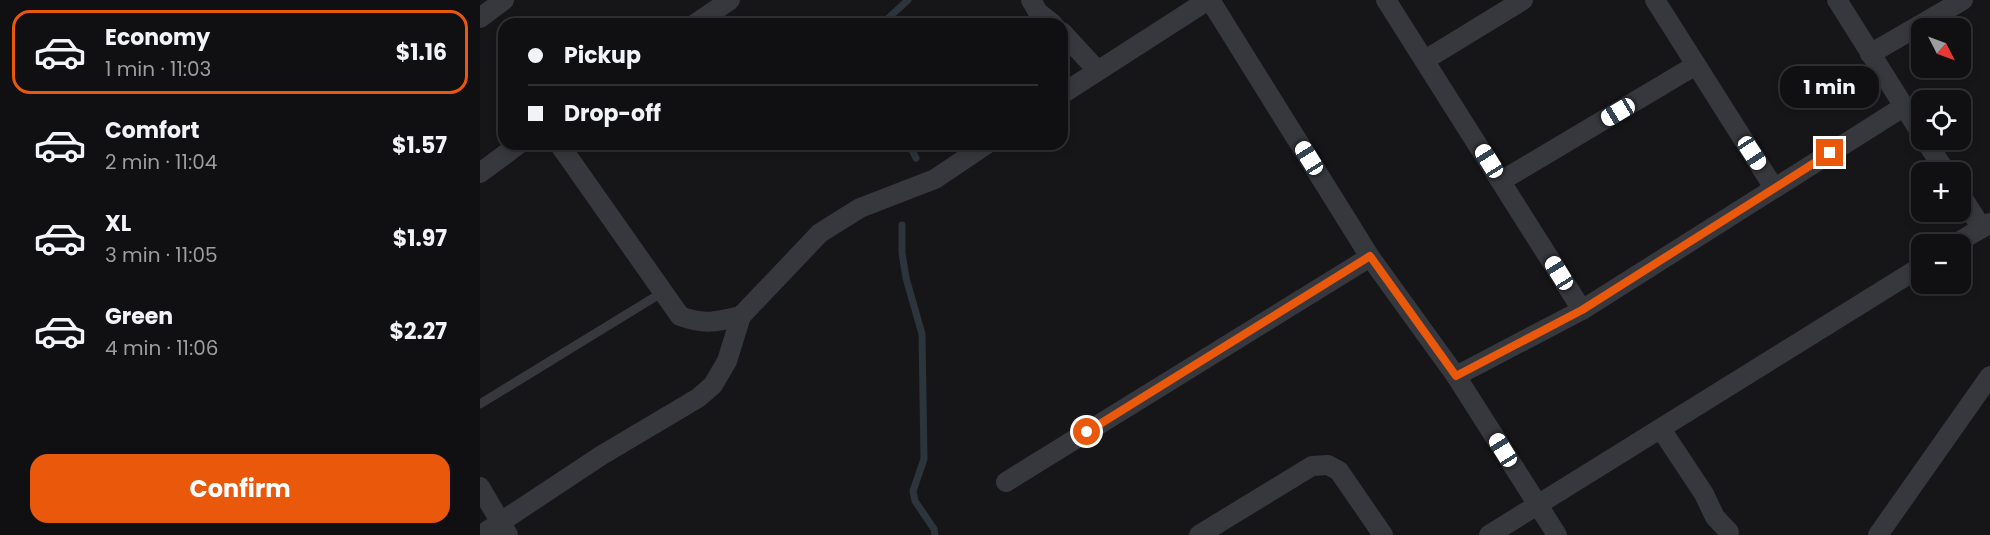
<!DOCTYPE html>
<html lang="en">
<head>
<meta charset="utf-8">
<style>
  body { margin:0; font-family:Poppins,sans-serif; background:#1e1e20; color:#f1f3f6; height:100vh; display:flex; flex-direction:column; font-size:22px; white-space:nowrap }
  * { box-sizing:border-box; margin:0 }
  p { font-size:20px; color:#9c9d9f }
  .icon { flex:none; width:33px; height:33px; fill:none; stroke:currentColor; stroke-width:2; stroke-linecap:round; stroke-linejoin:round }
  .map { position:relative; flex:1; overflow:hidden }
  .panel { display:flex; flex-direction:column; background:#101012; width:480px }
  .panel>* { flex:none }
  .hud { position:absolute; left:18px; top:18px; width:570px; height:132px; border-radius:18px; box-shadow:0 3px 9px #0003,0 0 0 2px #303032; display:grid; align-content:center; height:132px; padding:0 30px; background:#101012 }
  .needle { width:39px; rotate:132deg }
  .buttons { position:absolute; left:1431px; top:18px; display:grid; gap:12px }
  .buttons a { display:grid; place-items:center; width:60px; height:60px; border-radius:12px; background:#101012; box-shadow:0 3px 9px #0003,0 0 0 2px #303032; font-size:30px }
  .end { position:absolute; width:27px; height:27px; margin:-14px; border:8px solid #ea580c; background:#fff; box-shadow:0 0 0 3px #fff }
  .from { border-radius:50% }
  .bubble { position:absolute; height:42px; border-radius:18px; background:#101012; box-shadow:0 3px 9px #0003,0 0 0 2px #303032; font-size:20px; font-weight:700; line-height:42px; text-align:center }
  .car { position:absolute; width:18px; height:36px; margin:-18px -9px; border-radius:8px; box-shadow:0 0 4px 2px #0007; background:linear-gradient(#fff 24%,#345 0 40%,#fff 0 76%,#345 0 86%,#fff 0) }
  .hud b { display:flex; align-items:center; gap:21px; height:57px; font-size:22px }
  .hud b+b { border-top:2px solid #303032 }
  .hud i { width:15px; height:15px; background:#f1f3f6 }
  ul { padding:10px 0 0; list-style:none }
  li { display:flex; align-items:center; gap:18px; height:84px; margin:0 12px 9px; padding:0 18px; border:3px solid transparent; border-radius:18px }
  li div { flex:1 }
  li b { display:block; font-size:22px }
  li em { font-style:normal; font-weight:700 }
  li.selected { border-color:#ea580c }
  li>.icon { width:54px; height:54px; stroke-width:1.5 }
  .action { display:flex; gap:12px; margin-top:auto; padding:12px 30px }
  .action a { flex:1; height:69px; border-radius:18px; background:#ea580c; color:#fff; font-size:24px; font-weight:700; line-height:69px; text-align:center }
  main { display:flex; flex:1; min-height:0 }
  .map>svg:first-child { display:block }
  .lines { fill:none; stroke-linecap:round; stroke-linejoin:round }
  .stream { stroke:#2c353c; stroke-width:7 }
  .lane { stroke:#37383d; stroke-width:9 }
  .street { stroke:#37383d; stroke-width:20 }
  .route { stroke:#ea580c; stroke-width:8 }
</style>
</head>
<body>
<main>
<section class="panel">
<ul>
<li class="selected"><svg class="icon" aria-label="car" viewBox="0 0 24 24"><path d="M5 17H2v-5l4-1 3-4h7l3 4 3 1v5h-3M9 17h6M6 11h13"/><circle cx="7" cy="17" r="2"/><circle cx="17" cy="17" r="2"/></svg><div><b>Economy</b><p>1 min · 11:03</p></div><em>$1.16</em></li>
<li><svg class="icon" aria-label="car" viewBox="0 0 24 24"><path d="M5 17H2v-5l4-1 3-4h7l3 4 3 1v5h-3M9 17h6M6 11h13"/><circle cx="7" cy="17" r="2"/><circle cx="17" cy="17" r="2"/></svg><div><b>Comfort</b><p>2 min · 11:04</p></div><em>$1.57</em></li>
<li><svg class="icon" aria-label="car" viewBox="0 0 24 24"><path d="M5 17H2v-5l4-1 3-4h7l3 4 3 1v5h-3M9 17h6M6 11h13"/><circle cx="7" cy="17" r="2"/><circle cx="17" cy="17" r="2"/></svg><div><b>XL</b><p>3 min · 11:05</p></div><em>$1.97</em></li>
<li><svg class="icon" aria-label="car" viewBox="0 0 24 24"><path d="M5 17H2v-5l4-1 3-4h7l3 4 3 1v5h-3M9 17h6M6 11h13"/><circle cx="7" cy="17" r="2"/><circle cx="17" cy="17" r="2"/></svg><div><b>Green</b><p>4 min · 11:06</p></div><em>$2.27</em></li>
</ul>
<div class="action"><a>Confirm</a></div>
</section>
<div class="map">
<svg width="1510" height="535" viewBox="0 0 1510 535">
  <rect width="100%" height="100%" fill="#161618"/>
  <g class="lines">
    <!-- stream -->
    <g class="stream">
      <path d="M402,24L428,0"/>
      <path d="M429,144L436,158"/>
      <path d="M422,225V253L426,278L442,334L444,459L433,491L435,501L454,529L455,535"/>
    </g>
    <!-- lane -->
    <path class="lane" d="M0,404L183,292"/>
    <!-- street -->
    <g class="street">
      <path d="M551,0L558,12L573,24"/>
      <path d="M730,0L890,257L976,376L1077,535"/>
      <path d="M906,0L1102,310"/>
      <path d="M1175,0L1294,188"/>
      <path d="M1357,0L1442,135"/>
      <path d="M0,18L24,0"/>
      <path d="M215,24L250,0"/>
      <path d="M582,32L617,70"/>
      <path d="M1390,54L1483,0"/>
      <path d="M945,60L1043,0"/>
      <path d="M582,94L728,0"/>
      <path d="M1445,140L1466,172"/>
      <path d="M79,144L200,316C224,325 237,322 261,316"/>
      <path d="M0,173L39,144"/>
      <path d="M1021,181L1216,65"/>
      <path d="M1480,194L1502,228"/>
      <path d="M1475,244L1510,223"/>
      <path d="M976,376L1102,310L1423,107"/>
      <path d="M1181,429L1224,494L1235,517L1249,532"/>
      <path d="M526,482L890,257"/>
      <path d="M0,487L28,535"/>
      <path d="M1,535L122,455L218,398L233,385L247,361L261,316L340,233L380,208L455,179L507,144"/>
      <path d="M719,535L832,466L848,465L859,471L903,535"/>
      <path d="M1009,535L1442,266"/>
      <path d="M1398,535L1510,376"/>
    </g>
  </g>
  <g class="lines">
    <!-- route -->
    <path class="route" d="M607,432L890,256L976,376L1102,310L1350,153"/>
  </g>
</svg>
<div class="buttons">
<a><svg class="needle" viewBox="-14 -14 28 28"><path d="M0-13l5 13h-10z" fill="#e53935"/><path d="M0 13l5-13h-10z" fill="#9c9d9f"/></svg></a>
<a><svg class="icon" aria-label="locate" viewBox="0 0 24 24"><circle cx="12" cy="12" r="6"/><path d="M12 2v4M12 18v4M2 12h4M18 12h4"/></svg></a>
<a>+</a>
<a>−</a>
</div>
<i class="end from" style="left:607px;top:432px"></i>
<i class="end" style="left:1350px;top:153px"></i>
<div class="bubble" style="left:1300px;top:66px;width:99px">1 min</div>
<i class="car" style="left:1138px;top:112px;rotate:239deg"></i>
<i class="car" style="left:1272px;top:153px;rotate:147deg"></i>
<i class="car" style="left:829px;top:158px;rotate:328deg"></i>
<i class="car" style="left:1009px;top:161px;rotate:328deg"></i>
<i class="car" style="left:1079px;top:273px;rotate:328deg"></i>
<i class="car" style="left:1023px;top:450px;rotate:328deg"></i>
<div class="hud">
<b><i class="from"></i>Pickup</b>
<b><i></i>Drop-off</b>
</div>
</div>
</main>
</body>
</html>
